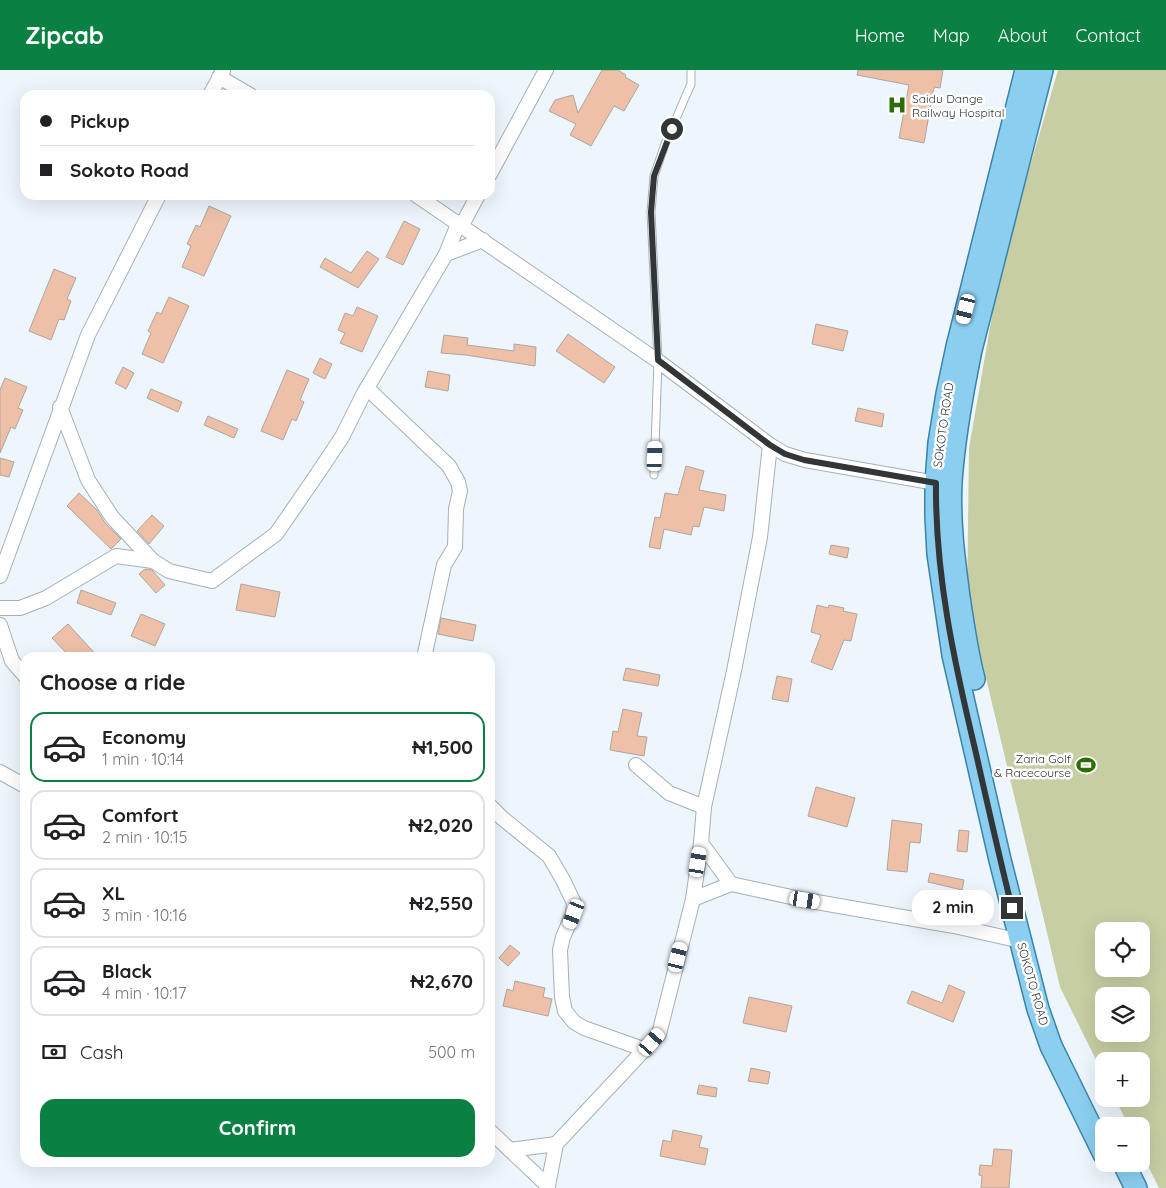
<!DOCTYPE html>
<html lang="en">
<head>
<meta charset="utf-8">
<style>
  body { margin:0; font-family:Quicksand,sans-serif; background:#f2f2f2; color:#202124; height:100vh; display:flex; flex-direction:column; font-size:19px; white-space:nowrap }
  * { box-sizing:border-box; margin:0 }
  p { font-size:16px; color:#757577 }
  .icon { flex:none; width:28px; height:28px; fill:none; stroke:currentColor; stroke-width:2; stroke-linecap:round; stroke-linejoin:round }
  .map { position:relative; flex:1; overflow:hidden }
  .side { position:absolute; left:20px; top:582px; width:475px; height:515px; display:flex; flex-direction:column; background:#fff; border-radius:15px; box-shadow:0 5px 20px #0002 }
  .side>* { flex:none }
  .hud { position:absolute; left:20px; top:20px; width:475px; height:110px; border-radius:15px; box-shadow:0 5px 20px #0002; display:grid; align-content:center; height:110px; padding:0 20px; background:#fff }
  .tools { position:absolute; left:1095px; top:852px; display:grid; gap:10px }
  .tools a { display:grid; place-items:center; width:55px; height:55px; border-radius:10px; background:#fff; box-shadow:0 5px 20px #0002; font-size:25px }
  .end { position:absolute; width:22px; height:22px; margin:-11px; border:6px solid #323638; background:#fff; box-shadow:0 0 0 2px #fff }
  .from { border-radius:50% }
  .bubble { position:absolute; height:35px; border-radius:15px; background:#fff; box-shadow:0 5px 20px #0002; font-size:16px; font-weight:700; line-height:35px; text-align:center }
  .car { position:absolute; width:15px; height:30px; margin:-15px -8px; border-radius:6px; box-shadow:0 0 4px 1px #0007; background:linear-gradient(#fff 24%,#345 0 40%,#fff 0 76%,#345 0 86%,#fff 0) }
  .hud b { display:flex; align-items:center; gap:18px; height:48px; font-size:19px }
  .hud b+b { border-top:1px solid #e0e0e0 }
  .hud i { width:12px; height:12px; background:#202124 }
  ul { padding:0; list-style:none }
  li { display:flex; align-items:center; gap:15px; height:70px; margin:0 10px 8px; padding:0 10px; border:2px solid #e0e0e0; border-radius:15px }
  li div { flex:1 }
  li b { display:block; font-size:19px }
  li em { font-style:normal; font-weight:700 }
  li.on { border-color:#0b8043 }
  li>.icon { width:45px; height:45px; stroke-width:1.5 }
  h2 { padding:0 20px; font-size:22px; line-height:60px }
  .pay { display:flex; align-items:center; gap:12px; height:55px; padding:0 20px; font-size:19px }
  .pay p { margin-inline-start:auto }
  .cta { display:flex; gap:10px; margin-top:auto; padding:10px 20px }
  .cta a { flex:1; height:58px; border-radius:15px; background:#0b8043; color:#fff; font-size:20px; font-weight:700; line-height:58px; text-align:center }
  header { display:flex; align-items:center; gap:30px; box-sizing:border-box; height:70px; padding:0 25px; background:#0b8043; color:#fff }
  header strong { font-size:24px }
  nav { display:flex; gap:28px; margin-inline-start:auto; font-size:18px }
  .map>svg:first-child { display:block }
  .green { fill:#c7cea3; fill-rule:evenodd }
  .building { fill:#eec0a8; stroke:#aea5a0 }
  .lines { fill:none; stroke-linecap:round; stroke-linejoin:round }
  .lane-casing { stroke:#a8afb6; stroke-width:9 }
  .street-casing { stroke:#a8afb6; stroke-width:16 }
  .primary-casing { stroke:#3a84a8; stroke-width:24 }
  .lane { stroke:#fff; stroke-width:7 }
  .street { stroke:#fff; stroke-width:14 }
  .primary { stroke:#8bceef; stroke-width:21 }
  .route { stroke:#323638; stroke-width:6 }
  .labels { text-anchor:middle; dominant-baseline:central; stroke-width:5; stroke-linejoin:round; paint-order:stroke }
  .poi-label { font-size:12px; fill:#323638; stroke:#fff; text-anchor:start }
  .street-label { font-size:12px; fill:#323638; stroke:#fff }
</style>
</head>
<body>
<header>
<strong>Zipcab</strong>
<nav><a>Home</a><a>Map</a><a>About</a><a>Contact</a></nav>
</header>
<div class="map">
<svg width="1166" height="1118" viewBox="0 0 1166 1118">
  <rect width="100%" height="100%" fill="#eef6fd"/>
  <!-- green -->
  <path class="green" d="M1058,0H1166V1118H1159L1141,1082V1056H1129L1115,1029H1141V991H1104V1006L1060,917L967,529L969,378L1000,200ZM1104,861H1141V899H1104ZM1104,926H1141V964H1104Z"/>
  <!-- building -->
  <g class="building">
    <path d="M602,0H618L626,5L625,7L639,15L624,41L614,36L591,76L570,65L576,54L549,41L555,30L573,25L578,43Z"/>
    <path d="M858,0H943L940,18L934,17L924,73L899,68L909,15L857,5Z"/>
    <path d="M209,136L231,146L204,206L182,197L191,176L187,174L196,155L200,157Z"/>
    <path d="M404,151L420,159L403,195L386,187Z"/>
    <path d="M367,181L379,189L358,218L320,197L325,188L351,203Z"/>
    <path d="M54,199L76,208L67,229L71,231L64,250L59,249L51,270L29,261Z"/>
    <path d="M169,227L189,236L163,293L142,284L151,263L148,261L157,242L161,244Z"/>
    <path d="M357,237L378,246L362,282L340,273L345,263L338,260L345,243L353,246Z"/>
    <path d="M816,254L848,261L843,281L812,274Z"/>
    <path d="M568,264L615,297L604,313L556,281Z"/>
    <path d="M444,265L468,268L467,275L514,281V274L536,277L535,296L466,285L441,283Z"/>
    <path d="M320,288L332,294L325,309L313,303Z"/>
    <path d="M123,297L134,303L126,319L115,313Z"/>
    <path d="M287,300L309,309L300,330L304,332L296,351L292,349L283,370L261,361Z"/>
    <path d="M428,301L450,305L448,321L425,317Z"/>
    <path d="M5,308L27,317L18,338L23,340L15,359L11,357L0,383V320Z"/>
    <path d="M151,319L182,332L178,342L147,328Z"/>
    <path d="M858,338L884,344L882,357L855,351Z"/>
    <path d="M208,346L238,359L234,368L204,355Z"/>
    <path d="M0,388L14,392L9,407L0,405Z"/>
    <path d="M686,396L704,401L699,420L726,425L724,441L704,437L699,457L693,456L691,465L664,459L660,479L649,477L655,447L660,448L665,423L678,425Z"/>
    <path d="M79,423L97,440L105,453L121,469L111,479L67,436Z"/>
    <path d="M152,445L164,456L149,474L137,461Z"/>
    <path d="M831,475L849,478L847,488L829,484Z"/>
    <path d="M145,499L152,500L165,515L156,523L139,504Z"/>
    <path d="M241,514L280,522L275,547L236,540Z"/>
    <path d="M81,520L116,533L111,545L77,533Z"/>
    <path d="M817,535L828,538L829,535L844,538L843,541L857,544L851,571L844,570L832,600L811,592L821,565L811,562Z"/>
    <path d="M141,544L165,554L155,576L131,566Z"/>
    <path d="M441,548L476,555L473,571L438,564Z"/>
    <path d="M68,554L99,588H71L52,568Z"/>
    <path d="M626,598L660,605L658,616L623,610Z"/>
    <path d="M777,606L792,609L788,632L772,629Z"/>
    <path d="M623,639L642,643L637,666L647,667L644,686L610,680L613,661L618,662Z"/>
    <path d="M816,717L855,728L847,757L808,746Z"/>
    <path d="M892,750L922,754L920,773L910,772L907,802L887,800Z"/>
    <path d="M959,760L969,761L967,782L957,781Z"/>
    <path d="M930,803L964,810L962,820L928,812Z"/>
    <path d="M510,875L520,883L508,896L499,888Z"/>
    <path d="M515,911L545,918L543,927L552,929L548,946L503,936L507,919L513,921Z"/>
    <path d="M949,915L965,922L953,952L907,933L912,921L942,933Z"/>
    <path d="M749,927L792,936L786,962L743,953Z"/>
    <path d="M751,998L770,1002L768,1014L748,1011Z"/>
    <path d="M699,1015L717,1018L716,1027L697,1024Z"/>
    <path d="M673,1060L702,1066L699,1077L708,1079L705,1095L660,1086L663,1070L671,1072Z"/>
    <path d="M994,1079L1012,1080L1009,1118H981L982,1106L979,1105L980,1095L992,1096Z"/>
  </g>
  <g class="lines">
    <!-- lane casing -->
    <g class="lane-casing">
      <path id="lane" d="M654,405L658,291L651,142L654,106L665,74L691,14V0"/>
    </g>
    <!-- street casing -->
    <g class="street-casing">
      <g id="street">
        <path d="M219,7L250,25"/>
        <path d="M210,25L223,1"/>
        <path d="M490,104L546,0"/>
        <path d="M416,125L658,291L770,375L785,384L805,390L936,413"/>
        <path d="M462,155L478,125"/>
        <path d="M446,184L483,170"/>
        <path d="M367,318L449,396L458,412L460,421L456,439L455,477L444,495L424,588"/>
        <path d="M60,337L88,410L112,447L153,491L169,501L212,511L276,464L316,406L342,367L364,323L446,184L459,152"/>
        <path d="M0,506L88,265L159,125"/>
        <path d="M0,538H20L46,528L116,486L153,491"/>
        <path d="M0,555L12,591L25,606"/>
        <path d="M636,695L669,723L704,737"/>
        <path d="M0,702L25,716"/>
        <path d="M490,736L502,748L549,786L563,810L574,833L573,844L563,867L560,880L562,927L565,941L574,952L584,958L646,980"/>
        <path d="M701,773L731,814"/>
        <path d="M693,829L731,814L805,830L954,856L1021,871"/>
        <path d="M490,1061L548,1116"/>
        <path d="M510,1080L556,1074"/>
        <path d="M548,1116L556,1074L659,964L693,829L701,773L704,737L734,601L760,467L770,375"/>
      </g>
    </g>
    <!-- primary casing -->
    <g class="primary-casing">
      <g id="primary">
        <path d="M1026,0L957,277L947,324L939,373L936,413V446L938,484L953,585L1000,790L1038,939L1051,976L1104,1084"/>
        <path d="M974,609C967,582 963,554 959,527C954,489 949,451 951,412C954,368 962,324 971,280L1042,0"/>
        <path d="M1124,1094L1136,1118"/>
      </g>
    </g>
    <!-- lane -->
    <use href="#lane" class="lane"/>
    <!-- street -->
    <use href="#street" class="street"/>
    <!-- primary -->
    <use href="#primary" class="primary"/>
  </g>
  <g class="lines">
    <!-- route -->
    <path class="route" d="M672,59L654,106L651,142L658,290L770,375L785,384L804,390L936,413C935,504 954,591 975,679C987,732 999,786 1012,838"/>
  </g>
  <!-- icons -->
  <defs>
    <g id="hospital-bare" transform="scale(1.5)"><path d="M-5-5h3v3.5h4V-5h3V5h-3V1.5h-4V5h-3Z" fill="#2b6d03" stroke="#fff" stroke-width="2.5" paint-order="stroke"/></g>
    <g id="stadium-bare" transform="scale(1.5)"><path d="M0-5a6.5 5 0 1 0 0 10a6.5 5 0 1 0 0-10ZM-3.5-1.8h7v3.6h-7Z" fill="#2b6d03" stroke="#fff" stroke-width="2.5" paint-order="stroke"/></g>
  </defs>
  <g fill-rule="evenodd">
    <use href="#hospital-bare" x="897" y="35"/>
    <use href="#stadium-bare" x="1086" y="695"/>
  </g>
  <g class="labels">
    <!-- poi labels -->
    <g class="poi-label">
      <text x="912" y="28">Saidu Dange<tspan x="912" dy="14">Railway Hospital</tspan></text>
      <text x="1071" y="688" text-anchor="end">Zaria Golf<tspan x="1071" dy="14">&amp; Racecourse</tspan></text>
    </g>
    <!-- street labels -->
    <g class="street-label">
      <text transform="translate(943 355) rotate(-82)">SOKOTO ROAD</text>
      <text transform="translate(1033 914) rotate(74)">SOKOTO ROAD</text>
    </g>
  </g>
</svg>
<div class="tools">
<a><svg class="icon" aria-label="locate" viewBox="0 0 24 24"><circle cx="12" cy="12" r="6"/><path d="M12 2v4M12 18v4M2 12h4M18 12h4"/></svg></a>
<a><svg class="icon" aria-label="layers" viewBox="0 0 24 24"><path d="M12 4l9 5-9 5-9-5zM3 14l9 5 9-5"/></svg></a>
<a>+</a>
<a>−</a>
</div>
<i class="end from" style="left:672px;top:59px"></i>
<i class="end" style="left:1012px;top:838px"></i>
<div class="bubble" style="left:912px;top:820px;width:82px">2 min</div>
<i class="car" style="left:966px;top:239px;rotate:194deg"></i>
<i class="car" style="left:655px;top:386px;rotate:2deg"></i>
<i class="car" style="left:698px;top:792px;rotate:9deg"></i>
<i class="car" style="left:805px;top:830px;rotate:99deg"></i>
<i class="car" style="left:574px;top:844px;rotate:201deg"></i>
<i class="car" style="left:678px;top:887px;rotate:14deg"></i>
<i class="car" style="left:652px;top:972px;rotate:41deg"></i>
<div class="hud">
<b><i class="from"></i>Pickup</b>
<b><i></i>Sokoto Road</b>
</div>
<section class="side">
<h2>Choose a ride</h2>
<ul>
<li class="on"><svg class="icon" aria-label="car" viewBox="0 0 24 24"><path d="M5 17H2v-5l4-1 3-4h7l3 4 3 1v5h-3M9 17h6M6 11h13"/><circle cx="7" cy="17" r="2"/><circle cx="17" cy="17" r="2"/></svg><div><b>Economy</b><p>1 min · 10:14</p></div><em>₦1,500</em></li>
<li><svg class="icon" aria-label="car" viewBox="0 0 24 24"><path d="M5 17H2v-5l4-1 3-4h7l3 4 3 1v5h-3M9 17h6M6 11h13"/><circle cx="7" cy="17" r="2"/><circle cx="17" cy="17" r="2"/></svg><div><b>Comfort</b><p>2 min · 10:15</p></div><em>₦2,020</em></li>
<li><svg class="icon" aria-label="car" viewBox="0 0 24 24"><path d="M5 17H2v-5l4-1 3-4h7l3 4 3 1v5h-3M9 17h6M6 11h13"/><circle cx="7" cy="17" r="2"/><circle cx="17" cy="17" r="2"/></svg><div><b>XL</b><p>3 min · 10:16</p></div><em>₦2,550</em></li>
<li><svg class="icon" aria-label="car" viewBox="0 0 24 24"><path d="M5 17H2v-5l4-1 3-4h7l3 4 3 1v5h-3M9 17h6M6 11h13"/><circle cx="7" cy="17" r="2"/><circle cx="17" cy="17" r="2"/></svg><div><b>Black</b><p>4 min · 10:17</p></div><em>₦2,670</em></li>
</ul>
<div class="pay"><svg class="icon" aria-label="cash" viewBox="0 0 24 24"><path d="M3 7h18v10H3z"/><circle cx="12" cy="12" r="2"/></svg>Cash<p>500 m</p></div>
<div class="cta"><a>Confirm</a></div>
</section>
</div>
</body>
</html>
